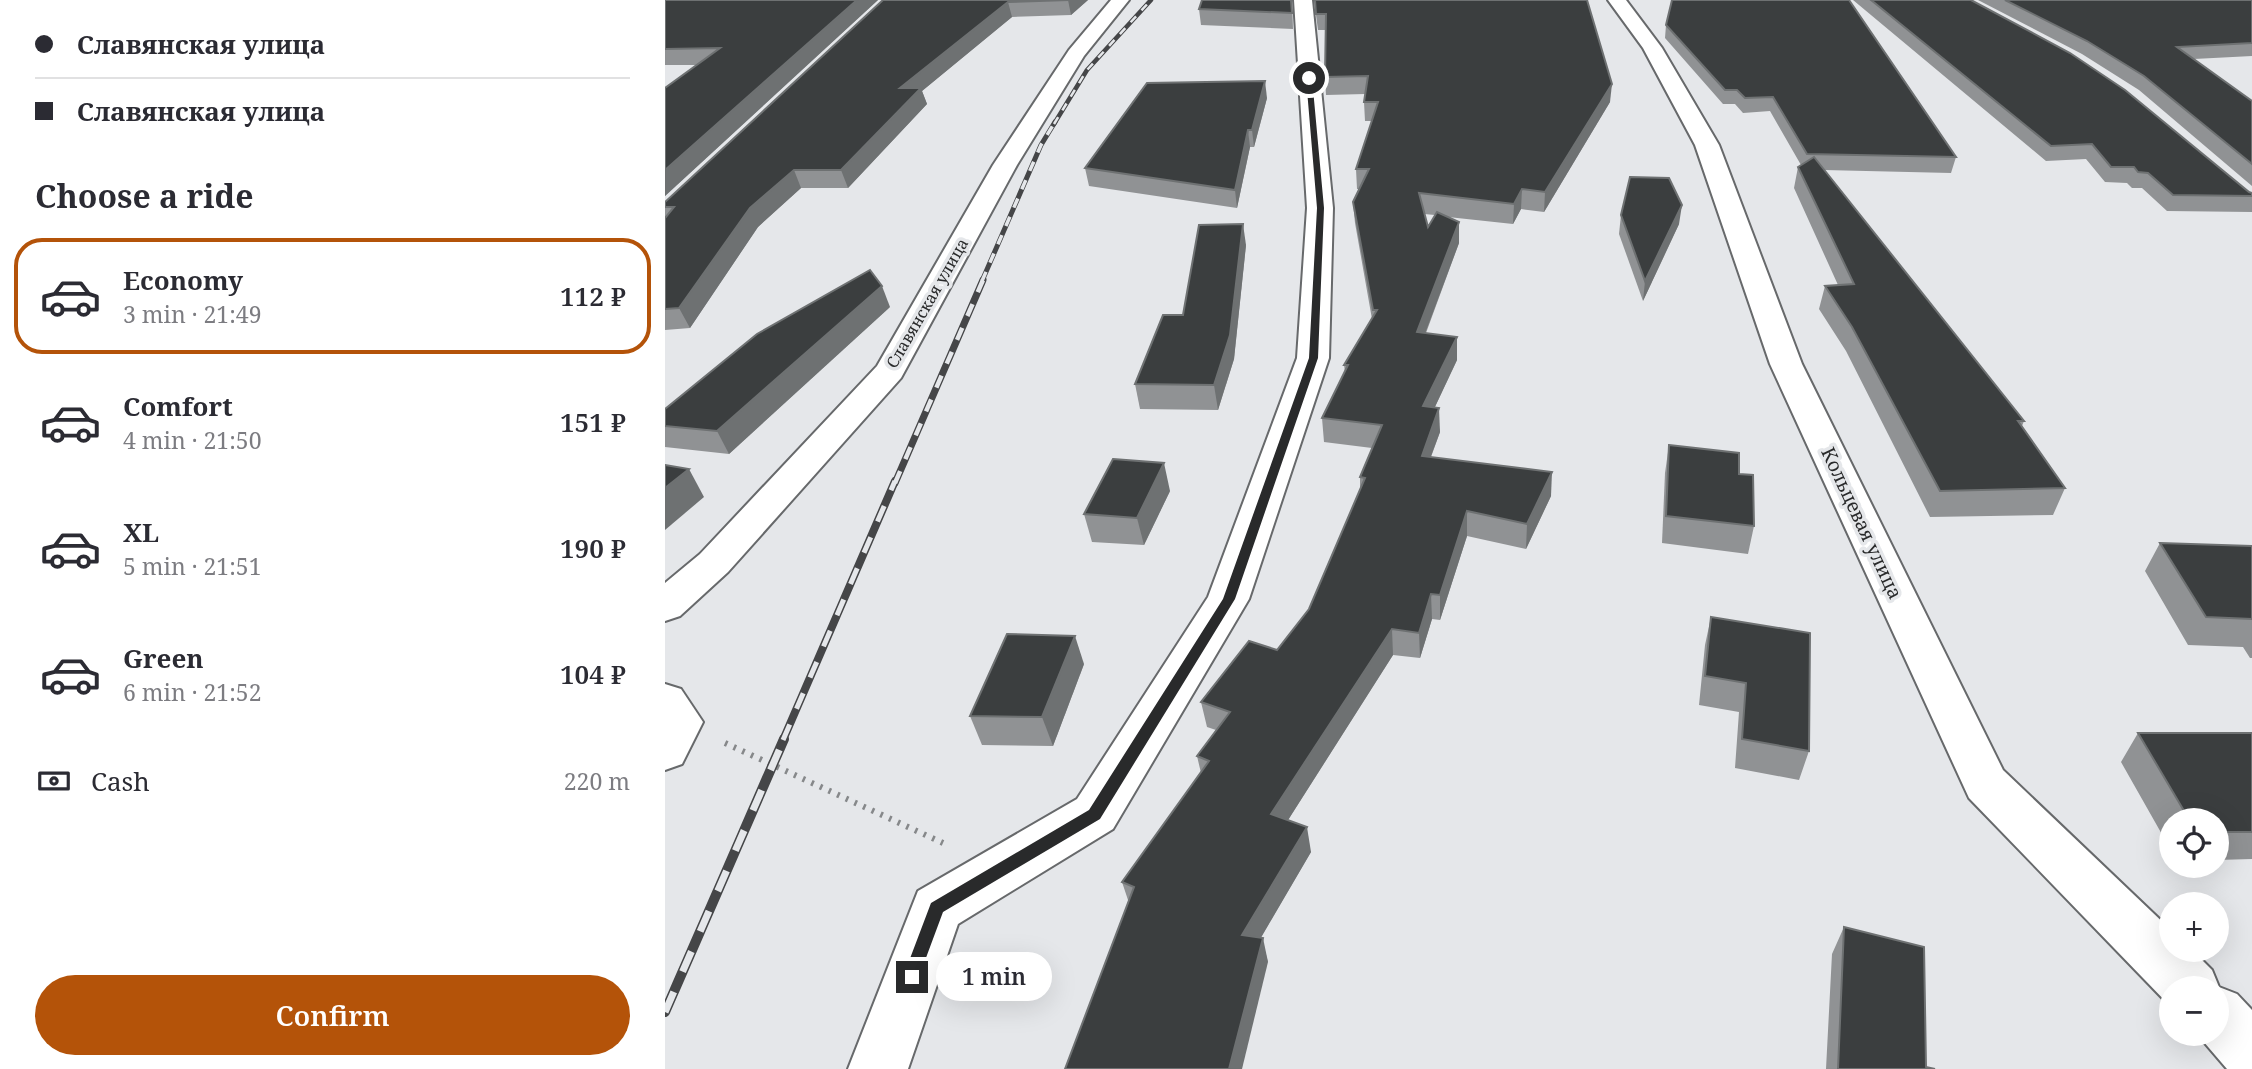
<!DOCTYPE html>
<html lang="en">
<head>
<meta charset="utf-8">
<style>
  body { margin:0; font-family:"Noto Serif",serif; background:#f7f7f7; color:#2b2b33; height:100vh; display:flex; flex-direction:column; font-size:26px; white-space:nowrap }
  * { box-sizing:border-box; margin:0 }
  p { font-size:23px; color:#7c7c81 }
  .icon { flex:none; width:38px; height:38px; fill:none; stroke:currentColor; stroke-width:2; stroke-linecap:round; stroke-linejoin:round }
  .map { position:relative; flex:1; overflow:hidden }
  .panel { display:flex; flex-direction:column; background:#fff; width:665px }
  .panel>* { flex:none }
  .guide { display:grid; align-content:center; height:154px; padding:0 35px; background:#fff }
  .fabs { position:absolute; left:1494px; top:808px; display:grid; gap:14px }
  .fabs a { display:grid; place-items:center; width:70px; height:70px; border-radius:50%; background:#fff; box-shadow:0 7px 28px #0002; font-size:35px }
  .end { position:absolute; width:32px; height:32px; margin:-16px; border:9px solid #292a2b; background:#fff; box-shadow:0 0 0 4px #fff }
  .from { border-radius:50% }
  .bubble { position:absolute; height:49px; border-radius:24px; background:#fff; box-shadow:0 7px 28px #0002; font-size:23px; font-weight:600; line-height:49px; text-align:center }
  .guide b { display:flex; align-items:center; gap:24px; height:66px; font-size:26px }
  .guide b+b { border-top:2px solid #e1e1e2 }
  .guide i { width:18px; height:18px; background:#2b2b33 }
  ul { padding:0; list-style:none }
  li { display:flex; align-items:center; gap:21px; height:116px; margin:0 14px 10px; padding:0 21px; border:4px solid transparent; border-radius:28px }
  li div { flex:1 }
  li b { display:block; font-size:26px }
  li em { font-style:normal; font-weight:600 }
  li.active { border-color:#b45309 }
  li>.icon { width:63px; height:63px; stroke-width:1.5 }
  h2 { padding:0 35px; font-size:32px; line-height:84px }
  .pay { display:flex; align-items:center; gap:18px; height:77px; padding:0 35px; font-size:26px }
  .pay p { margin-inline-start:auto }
  .cta { display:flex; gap:14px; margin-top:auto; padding:14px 35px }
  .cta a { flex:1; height:80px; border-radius:42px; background:#b45309; color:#fff; font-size:28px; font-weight:600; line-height:80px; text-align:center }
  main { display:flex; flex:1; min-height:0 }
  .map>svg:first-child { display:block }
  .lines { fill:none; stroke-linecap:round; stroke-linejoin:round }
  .minor-casing { stroke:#67696b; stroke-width:4 }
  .path { stroke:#86888a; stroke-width:6; stroke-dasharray:2.5 7; stroke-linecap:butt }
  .minor { fill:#fff; fill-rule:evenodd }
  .rail-far4-casing { stroke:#454648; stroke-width:4.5 }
  .rail-far3-casing { stroke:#454648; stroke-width:5 }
  .rail-far2-casing { stroke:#454648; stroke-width:7 }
  .rail-far1-casing { stroke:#454648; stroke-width:8 }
  .rail-casing { stroke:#454648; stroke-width:10 }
  .rail-far4 { stroke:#e5e7ea; stroke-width:2.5; stroke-dasharray:8; stroke-linecap:butt }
  .rail-far3 { stroke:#e5e7ea; stroke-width:3.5; stroke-dasharray:10; stroke-linecap:butt }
  .rail-far2 { stroke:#e5e7ea; stroke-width:4.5; stroke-dasharray:13; stroke-linecap:butt }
  .rail-far1 { stroke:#e5e7ea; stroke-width:5; stroke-dasharray:17; stroke-linecap:butt }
  .rail { stroke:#e5e7ea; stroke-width:7; stroke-dasharray:22; stroke-linecap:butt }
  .wall { fill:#909294; fill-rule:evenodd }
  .shaded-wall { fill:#6e7172 }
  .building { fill:#3b3e3f; stroke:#6e7172; stroke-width:2 }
  .route { fill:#292a2b }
  .labels { text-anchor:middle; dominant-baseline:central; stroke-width:7; stroke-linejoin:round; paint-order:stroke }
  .far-street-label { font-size:16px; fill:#292a2b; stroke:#e5e7ea }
  .street-label { font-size:19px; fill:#292a2b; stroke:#e5e7ea }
</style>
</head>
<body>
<main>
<section class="panel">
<div class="guide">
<b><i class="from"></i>Славянская улица</b>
<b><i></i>Славянская улица</b>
</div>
<h2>Choose a ride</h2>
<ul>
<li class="active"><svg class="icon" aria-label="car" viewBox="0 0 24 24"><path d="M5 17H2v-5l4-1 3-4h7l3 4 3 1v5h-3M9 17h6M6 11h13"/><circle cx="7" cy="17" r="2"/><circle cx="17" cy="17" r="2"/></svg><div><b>Economy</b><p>3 min · 21:49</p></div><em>112 ₽</em></li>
<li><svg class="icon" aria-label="car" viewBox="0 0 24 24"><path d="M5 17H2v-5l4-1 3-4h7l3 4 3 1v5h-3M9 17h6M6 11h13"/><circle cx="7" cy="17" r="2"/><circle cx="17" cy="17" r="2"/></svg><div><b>Comfort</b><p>4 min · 21:50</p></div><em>151 ₽</em></li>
<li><svg class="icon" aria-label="car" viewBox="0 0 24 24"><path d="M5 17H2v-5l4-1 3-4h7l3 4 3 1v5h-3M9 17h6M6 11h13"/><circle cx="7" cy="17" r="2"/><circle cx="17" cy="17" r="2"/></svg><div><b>XL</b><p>5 min · 21:51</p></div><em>190 ₽</em></li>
<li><svg class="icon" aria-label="car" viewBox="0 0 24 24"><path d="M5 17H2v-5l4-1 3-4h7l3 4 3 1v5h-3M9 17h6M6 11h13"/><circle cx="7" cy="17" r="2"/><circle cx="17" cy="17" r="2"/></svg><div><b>Green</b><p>6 min · 21:52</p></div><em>104 ₽</em></li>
</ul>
<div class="pay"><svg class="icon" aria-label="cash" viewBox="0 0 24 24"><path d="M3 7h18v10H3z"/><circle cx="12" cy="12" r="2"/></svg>Cash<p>220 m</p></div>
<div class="cta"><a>Confirm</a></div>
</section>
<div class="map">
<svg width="1587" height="1069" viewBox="0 0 1587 1069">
  <rect width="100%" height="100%" fill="#e5e7ea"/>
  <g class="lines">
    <!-- minor casing -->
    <g class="minor-casing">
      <g id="minor">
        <path d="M446,0H464L419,56L352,165L236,378L63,572L15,616L0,621V583L35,554L212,366L328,165L404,50Z"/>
        <path d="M629,0H647L668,208L664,358L584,599L448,829L293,924L243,1069H183L253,891L412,799L543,597L632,358L642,208Z"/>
        <path d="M943,0H961L997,48L1054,145L1137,364L1338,770L1507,931V950H1527L1547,970L1554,987L1572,994L1587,1010V1069H1562L1532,1034H1552V989H1507V1008L1304,798L1105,364L1030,145L978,48Z"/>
        <path d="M0,684L16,689L38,722L17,764L0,770Z"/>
      </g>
    </g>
    <!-- path -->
    <path class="path" d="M60,743L278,843"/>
    <!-- minor -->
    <use href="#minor" class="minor"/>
    <!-- rail-far4 casing -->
    <g class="rail-far4-casing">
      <path id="rail-far4" d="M389,124L422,70L486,0"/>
    </g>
    <!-- rail-far3 casing -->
    <g class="rail-far3-casing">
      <path id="rail-far3" d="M317,281L376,145L390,122"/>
    </g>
    <!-- rail-far2 casing -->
    <g class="rail-far2-casing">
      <path id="rail-far2" d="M230,483L318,280"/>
    </g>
    <!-- rail-far1 casing -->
    <g class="rail-far1-casing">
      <path id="rail-far1" d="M118,740L230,481"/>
    </g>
    <!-- rail casing -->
    <g class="rail-casing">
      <path id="rail" d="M0,1012L119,739"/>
    </g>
    <!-- rail-far4 -->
    <use href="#rail-far4" class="rail-far4"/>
    <!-- rail-far3 -->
    <use href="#rail-far3" class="rail-far3"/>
    <!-- rail-far2 -->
    <use href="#rail-far2" class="rail-far2"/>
    <!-- rail-far1 -->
    <use href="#rail-far1" class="rail-far1"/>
    <!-- rail -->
    <use href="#rail" class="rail"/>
  </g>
  <!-- wall -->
  <g class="wall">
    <path d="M0,0H213L0,196V88L32,65H0Z"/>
    <path d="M218,0H423L406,15L347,17L257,91L262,104L183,188H136L93,227L25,328L0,330V202Z"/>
    <path d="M537,0H627L628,29L536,25L534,9Z"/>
    <path d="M649,0H922L945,102L879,212L856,209L848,224L783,217L794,243L761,333L792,360L770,407L775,432L766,457L886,496L861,549L802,536L775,620L767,619L755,658L728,655L623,820L646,852L596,937L603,962L463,900L457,882L536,773L532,756L551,730L542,727L536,702L612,650L644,609L695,489V477L707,448L659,442L657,418L680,372L679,365L707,319L690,223L688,202L694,189H692L691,169L707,121H700L699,102L700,94L661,95L660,77L661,30H653ZM759,214L770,215L763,227Z"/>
    <path d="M1188,0H1306L1587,196V212L1502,211L1477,188H1467L1462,183L1440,182L1421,159L1381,161Z"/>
    <path d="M1313,0H1587V56L1529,59L1587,101V186L1474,90L1417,54Z"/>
    <path d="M1001,25L1291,157L1286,173L1159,170L1359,421L1357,426L1400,488L1388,515L1265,517L1181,351L1154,309L1160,286L1173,285L1129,188L1133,167L1136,165L1105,111L1078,113L1070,104H1058L1000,38Z"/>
    <path d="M602,98L589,147H585L572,208L424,186L420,168Z"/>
    <path d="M956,215L1014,224L978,301L954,234Z"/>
    <path d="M581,245L569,359L553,410L475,409L470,384L518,315Z"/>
    <path d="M225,307L64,454L0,447V409Z"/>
    <path d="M1004,445L1089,526L1083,554L997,543L1000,473Z"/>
    <path d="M505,491L479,545L427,542L419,514Z"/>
    <path d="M1495,543L1587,546V658H1585L1578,647L1523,645L1480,571Z"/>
    <path d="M1046,617L1144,751L1134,780L1070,768L1074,712L1034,705L1040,645Z"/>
    <path d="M419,664L388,746L317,745L305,716Z"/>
    <path d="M1473,733H1587V859L1552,860V821H1507V852L1456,762Z"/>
    <path d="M1179,927L1261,1067L1270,1069H1161L1167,954Z"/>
  </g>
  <!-- shaded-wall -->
  <g class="shaded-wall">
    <path d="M192,0H213L0,196V170Z"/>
    <path d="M403,0H423L406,15Z"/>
    <path d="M343,2L347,17L257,91L262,104L183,188L176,170L235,88Z"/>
    <path d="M600,81L602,98L589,147L587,130Z"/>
    <path d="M947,84L945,102L879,212L880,192Z"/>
    <path d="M583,130L585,147L572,208L570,190Z"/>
    <path d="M129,170L136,188L93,227L25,328L14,308L85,208Z"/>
    <path d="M857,189L856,209L848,224L849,204Z"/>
    <path d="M1017,205L1014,224L978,301L980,281Z"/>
    <path d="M794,222V243L752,355V332Z"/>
    <path d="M578,224L581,245L569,359L553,410L549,385Z"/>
    <path d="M217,286L225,307L64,454L52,431Z"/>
    <path d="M792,337V360L759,430L758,406Z"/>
    <path d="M774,408L775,432L757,480V456Z"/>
    <path d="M499,463L505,491L479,545L472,518Z"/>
    <path d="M24,469L39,497L0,530V488Z"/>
    <path d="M887,472L886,496L861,549L862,524Z"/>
    <path d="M802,511V536L775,620V595Z"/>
    <path d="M766,594L767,619L755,658L754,633Z"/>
    <path d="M727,629L728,655L611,839L606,814Z"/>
    <path d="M410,636L419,664L388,746L377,717Z"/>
    <path d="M642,827L646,852L583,960L577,935Z"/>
    <path d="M598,938L603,962L577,1069H564Z"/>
  </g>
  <!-- building -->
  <g class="building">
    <path d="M0,0H192L0,170V88L55,48L0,49Z"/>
    <path d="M218,0H404L343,2L235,88H256L176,170H129L85,208L14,308L0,309V218L9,207H0V202Z"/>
    <path d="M537,0H626L627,13L534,9Z"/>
    <path d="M650,0H922L947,84L880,192L857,189L849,204L754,193L763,227L772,212L794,222L752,332L792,337L758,406L774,408L757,456L887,472L862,524L802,511L775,595L766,594L754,633L727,629L606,814L642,827L577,935L598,938L564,1069H400L469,887L457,882L544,761L532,756L565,712L536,702L584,641L612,650L644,609L700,478L695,477L717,425L657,418L683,365H679L712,310H708L688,202L704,169H691L713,102H699L703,76L660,77L661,14H651Z"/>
    <path d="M1007,0H1184L1291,157L1142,154L1108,97L1080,98L1072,90H1060L1001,25Z"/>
    <path d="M1206,0H1306L1405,53L1460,90L1584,192L1587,193V196L1508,195L1483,173L1473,172L1469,167H1446L1427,144L1386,146Z"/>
    <path d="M1340,0H1587V43L1512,47L1587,101V164L1479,76L1422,41Z"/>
    <path d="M600,81L587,130H583L570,190L420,168L482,83Z"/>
    <path d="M1149,157L1359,421H1353L1400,488L1275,491L1187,327L1160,286L1189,284L1133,167Z"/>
    <path d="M965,177L1004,178L1017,205L980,281L956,215Z"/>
    <path d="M578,224L565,335L549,385L470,384L498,315H518L534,225Z"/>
    <path d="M205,270L217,286L52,431L0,426V409L92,334Z"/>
    <path d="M1004,445L1074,453V474L1088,475L1089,526L1001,516Z"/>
    <path d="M448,459L499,463L472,518L419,514Z"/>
    <path d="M0,465L24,469L0,488Z"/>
    <path d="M1495,543L1587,546V619L1541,617Z"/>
    <path d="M1046,617L1145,633L1144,751L1077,739L1081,683L1040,676Z"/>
    <path d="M342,634L410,636L377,717L305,716Z"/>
    <path d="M1473,733H1587V832H1552V821H1525Z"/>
    <path d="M1179,927L1259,947L1261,1067L1270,1069H1173Z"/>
  </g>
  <!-- route -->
  <path class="route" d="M644,76L647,78L659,208L653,358L570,599L435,819L278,912L252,982L247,985L241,982L238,977L266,903L424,810L558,599L644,358L652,208L641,78Z"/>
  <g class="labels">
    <!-- far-street labels -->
    <g class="far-street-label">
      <text transform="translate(262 303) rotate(-60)">Славянская улица</text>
    </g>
    <!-- street labels -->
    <g class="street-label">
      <text transform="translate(1197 523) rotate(65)">Кольцевая улица</text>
    </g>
  </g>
</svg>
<div class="fabs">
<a><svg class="icon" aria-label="locate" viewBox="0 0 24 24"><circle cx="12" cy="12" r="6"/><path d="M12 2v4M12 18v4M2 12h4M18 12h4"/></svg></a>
<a>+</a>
<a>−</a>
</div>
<i class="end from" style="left:644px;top:78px"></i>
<i class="end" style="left:247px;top:977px"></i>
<div class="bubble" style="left:271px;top:952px;width:116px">1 min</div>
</div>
</main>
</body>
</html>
